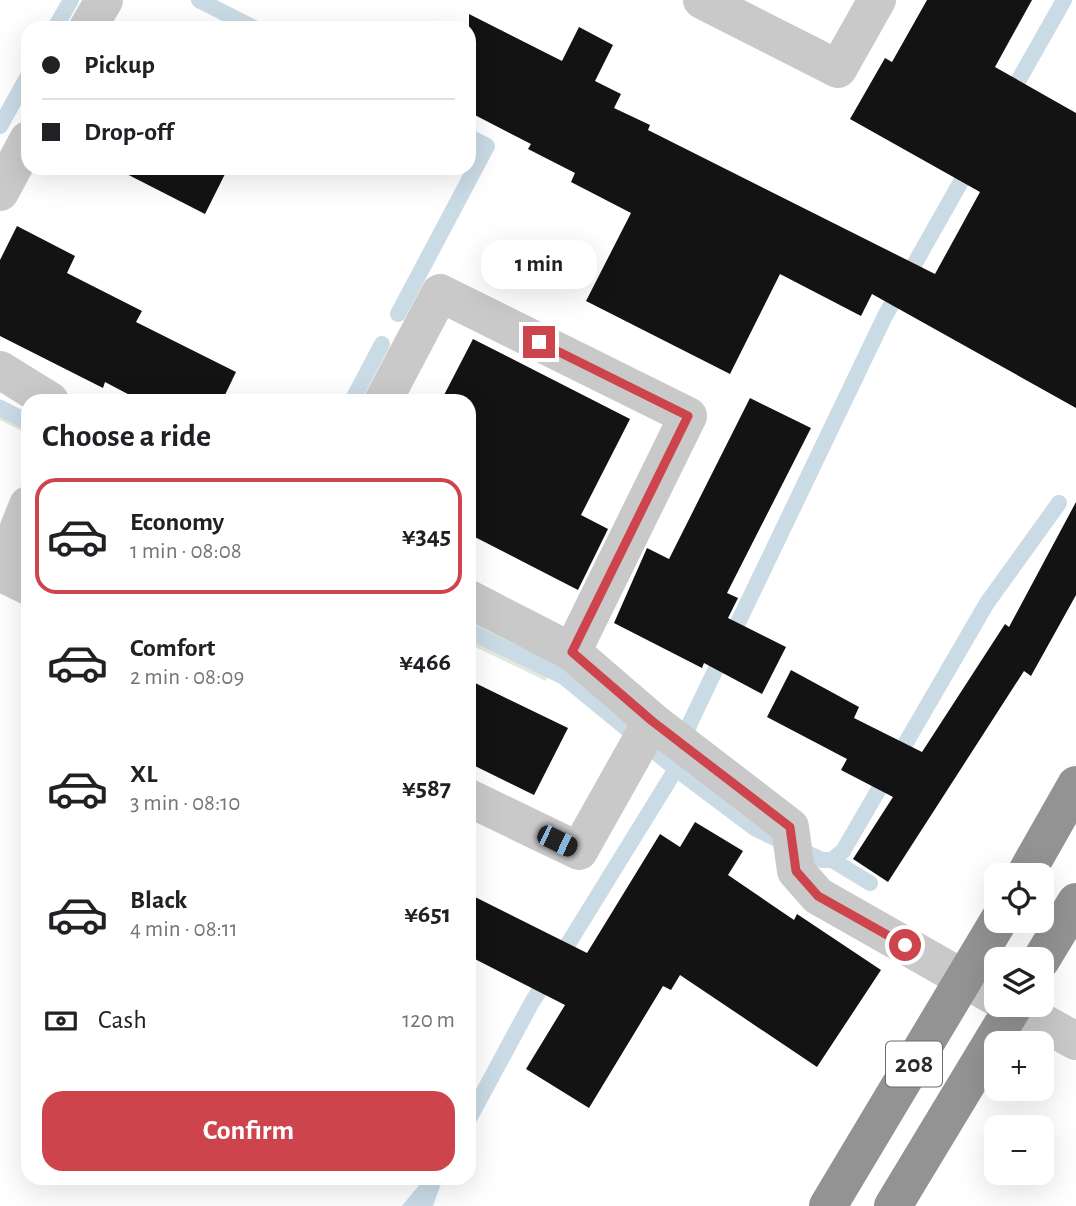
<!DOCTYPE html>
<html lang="en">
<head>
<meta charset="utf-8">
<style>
  body { margin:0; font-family:"Alegreya Sans",sans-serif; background:#f2f2f2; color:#202124; height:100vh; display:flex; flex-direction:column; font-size:26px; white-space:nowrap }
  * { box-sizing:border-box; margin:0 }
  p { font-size:23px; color:#757577 }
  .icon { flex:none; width:38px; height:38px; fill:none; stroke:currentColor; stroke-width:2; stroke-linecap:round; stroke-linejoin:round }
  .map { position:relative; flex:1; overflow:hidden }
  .panel { position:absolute; left:21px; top:394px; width:455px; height:791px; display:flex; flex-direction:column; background:#fff; border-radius:21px; box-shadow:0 7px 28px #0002 }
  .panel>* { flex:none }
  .hud { position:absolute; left:21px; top:21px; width:455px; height:154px; border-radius:21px; box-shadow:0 7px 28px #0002; display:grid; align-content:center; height:154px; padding:0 21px; background:#fff }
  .controls { position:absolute; left:984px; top:863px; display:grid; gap:14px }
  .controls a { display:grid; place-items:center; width:70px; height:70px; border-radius:14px; background:#fff; box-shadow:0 7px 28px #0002; font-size:35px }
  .end { position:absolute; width:32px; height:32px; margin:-16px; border:9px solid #ce444d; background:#fff; box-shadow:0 0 0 4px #fff }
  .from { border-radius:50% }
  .bubble { position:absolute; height:49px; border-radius:21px; background:#fff; box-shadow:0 7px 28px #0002; font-size:23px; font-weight:600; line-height:49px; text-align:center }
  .car { position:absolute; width:21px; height:42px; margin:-21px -10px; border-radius:9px; box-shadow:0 0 5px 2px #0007; background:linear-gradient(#222 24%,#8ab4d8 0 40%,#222 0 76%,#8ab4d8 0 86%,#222 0) }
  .hud b { display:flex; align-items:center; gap:24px; height:66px; font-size:26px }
  .hud b+b { border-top:2px solid #e0e0e0 }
  .hud i { width:18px; height:18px; background:#202124 }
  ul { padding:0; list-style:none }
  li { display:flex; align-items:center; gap:21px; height:116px; margin:0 14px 10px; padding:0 7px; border:4px solid transparent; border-radius:21px }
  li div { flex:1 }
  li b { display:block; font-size:26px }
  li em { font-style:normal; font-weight:600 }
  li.on { border-color:#ce444d }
  li>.icon { width:63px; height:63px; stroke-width:1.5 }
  h2 { padding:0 21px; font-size:32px; line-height:84px }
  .pay { display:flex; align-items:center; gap:18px; height:77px; padding:0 21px; font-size:26px }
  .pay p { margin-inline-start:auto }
  .cta { display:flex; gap:14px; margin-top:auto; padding:14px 21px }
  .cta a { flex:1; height:80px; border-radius:21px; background:#ce444d; color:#fff; font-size:28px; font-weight:600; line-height:80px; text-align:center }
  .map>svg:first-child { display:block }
  .green { fill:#e2e8db }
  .water { fill:#cadbe6 }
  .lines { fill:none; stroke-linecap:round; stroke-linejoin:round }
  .stream { stroke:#cadbe6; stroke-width:16 }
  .building { fill:#131313 }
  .minor { stroke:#c9c9c9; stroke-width:38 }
  .highway { stroke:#939393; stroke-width:38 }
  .route { stroke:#ce444d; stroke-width:9 }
  .labels { text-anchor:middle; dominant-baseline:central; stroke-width:7; stroke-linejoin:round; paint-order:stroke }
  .shield { fill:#fff; stroke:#6b6b6b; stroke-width:2 }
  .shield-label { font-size:26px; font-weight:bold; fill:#2c2c2c }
</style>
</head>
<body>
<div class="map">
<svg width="1076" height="1206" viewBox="0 0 1076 1206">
  <rect width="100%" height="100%" fill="#fff"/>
  <!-- green -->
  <g class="green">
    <path d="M0,399L28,413V434L0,420Z"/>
    <path d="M469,619L552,658L546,681L469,644Z"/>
  </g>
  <!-- water -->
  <path class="water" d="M425,1178H443L433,1206H402Z"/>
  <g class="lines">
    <!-- stream -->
    <g class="stream">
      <path d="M199,0L254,28"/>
      <path d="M55,28L71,0"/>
      <path d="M1008,99L1064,0"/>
      <path d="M0,126L28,76"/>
      <path d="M398,314L487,146L469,137"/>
      <path d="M352,401L382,344"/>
      <path d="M0,408L28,422"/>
      <path d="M469,631L564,677L676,769L690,723L885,316L971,164"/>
      <path d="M832,860L870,883"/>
      <path d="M469,1119L531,1004L676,769L756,829L822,860H832L843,851L987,603L1059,503"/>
    </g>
  </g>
  <!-- building -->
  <g class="building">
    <path d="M927,0H1032L995,67L1076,113V408L872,294L861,316L780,274L730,374L586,301L631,213L571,182L575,173L528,149L531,144L469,112V14L562,61L579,27L613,45L595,81L621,94L614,108L650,125L648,130L935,274L980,192L850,119L885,58L892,62Z"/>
    <path d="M115,168H228L205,214Z"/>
    <path d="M17,226L75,256L67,273L142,311L136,322L236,372L222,401H141L105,382L103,388L0,336V260Z"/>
    <path d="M473,339L630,419L581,515L608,529L578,590L469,534V401L443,397Z"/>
    <path d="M750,398L811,428L727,593L738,598L728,618L786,647L762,694L704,663L702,668L614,623L647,548L669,559Z"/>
    <path d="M1076,502V595L1031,676L1024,671L888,882L853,859L893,797L841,770L847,759L767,717L791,670L859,707L854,718L922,752L1005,624L1009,627Z"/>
    <path d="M469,680L568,728L534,795L469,763Z"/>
    <path d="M695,822L743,851L728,875L794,920L797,914L881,970L817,1067L680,975L671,990L663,986L589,1108L526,1069L565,1005L469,956V894L587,953L660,834L680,847Z"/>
  </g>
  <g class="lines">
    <!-- minor -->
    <g class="minor">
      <path d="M702,0L838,69L877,0"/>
      <path d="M88,28L104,0"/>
      <path d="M0,192L28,140"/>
      <path d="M0,370L50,401"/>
      <path d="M383,401L440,293L688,416L572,652"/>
      <path d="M28,505L1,573L28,586"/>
      <path d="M469,599L572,652L652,721L790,827L796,871L818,896L996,997"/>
      <path d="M469,798L579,851L652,721"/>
      <path d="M1009,1004L1076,1041"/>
    </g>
    <!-- highway -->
    <g class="highway">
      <path d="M1025,875L1076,785"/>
      <path d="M1041,960L1076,902"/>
      <path d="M828,1206L999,920"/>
      <path d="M893,1206L1015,1004"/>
    </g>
  </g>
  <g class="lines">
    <!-- route -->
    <path class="route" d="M539,342L688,416L572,652L652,721L790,827L796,871L818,896L905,945"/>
  </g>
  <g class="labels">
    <!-- shield labels -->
    <rect class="shield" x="886" y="1041.5" width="56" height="45" rx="5"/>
    <g class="shield-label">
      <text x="914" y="1064">208</text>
    </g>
  </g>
</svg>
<div class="controls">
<a><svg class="icon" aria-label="locate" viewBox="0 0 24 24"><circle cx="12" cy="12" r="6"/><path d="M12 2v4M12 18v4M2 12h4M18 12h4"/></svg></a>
<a><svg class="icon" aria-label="layers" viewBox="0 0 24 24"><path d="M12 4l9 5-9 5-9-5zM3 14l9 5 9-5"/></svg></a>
<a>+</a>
<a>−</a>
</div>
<i class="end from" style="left:905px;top:945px"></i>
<i class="end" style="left:539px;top:342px"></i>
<div class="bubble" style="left:481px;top:240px;width:116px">1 min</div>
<i class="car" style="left:557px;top:841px;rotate:116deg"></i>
<div class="hud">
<b><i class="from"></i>Pickup</b>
<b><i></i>Drop-off</b>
</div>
<section class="panel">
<h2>Choose a ride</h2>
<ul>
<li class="on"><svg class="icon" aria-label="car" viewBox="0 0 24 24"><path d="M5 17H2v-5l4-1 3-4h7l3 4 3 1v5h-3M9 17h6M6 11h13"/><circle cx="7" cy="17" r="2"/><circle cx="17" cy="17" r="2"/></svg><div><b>Economy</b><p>1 min · 08:08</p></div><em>¥345</em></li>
<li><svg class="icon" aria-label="car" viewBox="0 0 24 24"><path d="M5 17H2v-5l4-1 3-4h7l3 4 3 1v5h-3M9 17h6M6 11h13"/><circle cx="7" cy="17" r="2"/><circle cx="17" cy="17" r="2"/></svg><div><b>Comfort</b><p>2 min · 08:09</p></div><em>¥466</em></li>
<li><svg class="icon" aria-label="car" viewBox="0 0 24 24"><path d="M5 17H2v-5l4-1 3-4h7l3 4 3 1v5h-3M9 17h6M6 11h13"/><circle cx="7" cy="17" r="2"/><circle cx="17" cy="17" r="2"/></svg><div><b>XL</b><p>3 min · 08:10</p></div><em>¥587</em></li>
<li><svg class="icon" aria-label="car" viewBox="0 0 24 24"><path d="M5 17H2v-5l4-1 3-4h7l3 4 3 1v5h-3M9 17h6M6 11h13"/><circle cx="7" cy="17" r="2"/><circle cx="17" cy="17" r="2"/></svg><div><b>Black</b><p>4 min · 08:11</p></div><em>¥651</em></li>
</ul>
<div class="pay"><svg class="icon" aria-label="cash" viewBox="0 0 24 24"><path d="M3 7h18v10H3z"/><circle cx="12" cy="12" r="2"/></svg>Cash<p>120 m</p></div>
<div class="cta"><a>Confirm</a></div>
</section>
</div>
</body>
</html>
